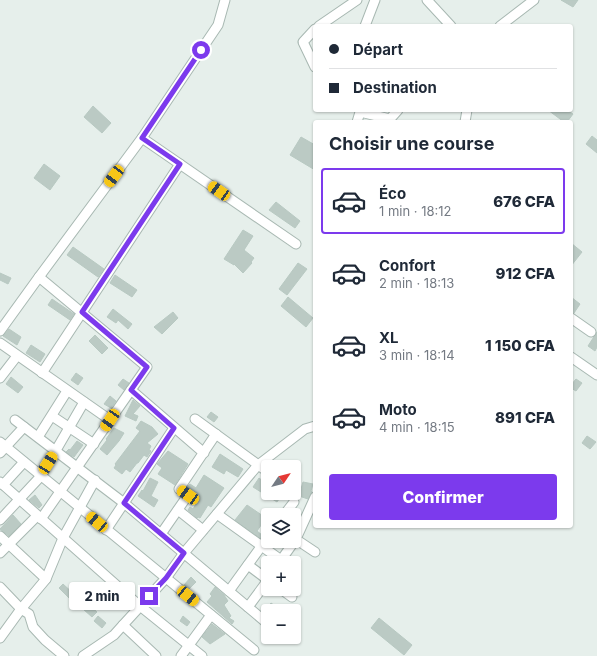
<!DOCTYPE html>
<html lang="fr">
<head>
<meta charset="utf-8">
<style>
  body { margin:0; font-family:Inter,sans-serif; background:#f2f2f3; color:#1f2937; height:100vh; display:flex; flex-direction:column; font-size:15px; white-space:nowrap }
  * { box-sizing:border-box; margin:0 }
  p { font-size:13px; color:#747a83 }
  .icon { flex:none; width:22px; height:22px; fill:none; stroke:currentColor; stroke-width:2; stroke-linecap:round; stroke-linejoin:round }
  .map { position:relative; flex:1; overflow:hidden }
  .side { position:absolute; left:313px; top:120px; width:260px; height:408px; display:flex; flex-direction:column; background:#fff; border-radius:4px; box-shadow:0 1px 3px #0004 }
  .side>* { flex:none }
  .guide { position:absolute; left:313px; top:24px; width:260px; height:88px; border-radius:4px; box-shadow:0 1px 3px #0004; display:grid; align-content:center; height:88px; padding:0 16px; background:#fff }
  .needle { width:26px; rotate:55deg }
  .tools { position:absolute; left:261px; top:460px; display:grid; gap:8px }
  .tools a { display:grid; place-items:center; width:40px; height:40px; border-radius:4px; background:#fff; box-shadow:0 1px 3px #0004; font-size:20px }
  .end { position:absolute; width:18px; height:18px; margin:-9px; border:5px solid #7c3aed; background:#fff; box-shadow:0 0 0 2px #fff }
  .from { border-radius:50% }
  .bubble { position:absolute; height:28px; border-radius:4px; background:#fff; box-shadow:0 1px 3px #0004; font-size:13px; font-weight:800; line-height:28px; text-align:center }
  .car { position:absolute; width:12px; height:24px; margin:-12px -6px; border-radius:5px; box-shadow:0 0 3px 1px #0007; background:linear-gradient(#f5c518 24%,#345 0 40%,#f5c518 0 76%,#345 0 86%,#f5c518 0) }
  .guide b { display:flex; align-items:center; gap:14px; height:38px; font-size:15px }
  .guide b+b { border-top:1px solid #e0e1e3 }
  .guide i { width:10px; height:10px; background:#1f2937 }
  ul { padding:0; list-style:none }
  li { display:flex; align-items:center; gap:12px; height:66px; margin:0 8px 6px; padding:0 8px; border:2px solid transparent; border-radius:4px }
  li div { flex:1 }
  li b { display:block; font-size:15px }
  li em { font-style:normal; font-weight:800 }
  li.active { border-color:#7c3aed }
  li>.icon { width:36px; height:36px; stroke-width:1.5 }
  h2 { padding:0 16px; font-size:18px; line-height:48px }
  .cta { display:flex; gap:8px; margin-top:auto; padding:8px 16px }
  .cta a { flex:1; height:46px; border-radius:4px; background:#7c3aed; color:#fff; font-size:16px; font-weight:800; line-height:46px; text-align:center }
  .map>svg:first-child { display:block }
  .building { fill:#bbcac4; stroke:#b8c9c2 }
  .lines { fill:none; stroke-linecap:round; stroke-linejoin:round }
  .street-casing { stroke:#a8b8b2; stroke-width:11 }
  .street { stroke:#fff; stroke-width:9 }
  .route { stroke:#7c3aed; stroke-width:5 }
</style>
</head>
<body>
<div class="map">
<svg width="597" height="656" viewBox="0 0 597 656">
  <rect width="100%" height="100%" fill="#e6efeb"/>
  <!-- building -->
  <g class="building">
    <path d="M561,0H578L573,7Z"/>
    <path d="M93,106L111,123L102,133L84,117Z"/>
    <path d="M548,110H567L573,114L567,122H564Z"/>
    <path d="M592,136L597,140V153L586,144Z"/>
    <path d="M301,137L315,145V170L290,155Z"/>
    <path d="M44,164L60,176L50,190L34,178Z"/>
    <path d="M276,202L300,221L295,228L269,210Z"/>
    <path d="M243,230L253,236L244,250L254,258L251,262L252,263L243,273L234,264V265L224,259Z"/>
    <path d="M571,243L582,252L571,266Z"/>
    <path d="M73,247L104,269L98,277L67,255Z"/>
    <path d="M298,263L307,269L287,295L279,289Z"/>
    <path d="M0,273L11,278L8,284L0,280Z"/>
    <path d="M115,275L137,290L132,297L110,283Z"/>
    <path d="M288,297L313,318L306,327L281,306Z"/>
    <path d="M571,297L580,304L574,313L571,312Z"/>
    <path d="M52,299L74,314L70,320L48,305Z"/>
    <path d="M113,309L132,324L128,329L118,320L116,323L107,317Z"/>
    <path d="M173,312L178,318L162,334L154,327Z"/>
    <path d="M9,329L21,337L17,345L3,336Z"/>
    <path d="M597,332V347L595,351L588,346Z"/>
    <path d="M95,335L108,348L102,354L89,341Z"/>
    <path d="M31,345L45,354L40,362L26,353Z"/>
    <path d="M76,373L83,378L78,385L71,380Z"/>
    <path d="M11,377L23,387L18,393L6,384Z"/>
    <path d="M123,379L129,383L124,390L118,385Z"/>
    <path d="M576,379L582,383L576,391L571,388V385Z"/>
    <path d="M110,396L116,401L111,408L104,404Z"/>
    <path d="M133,400L140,406L133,414L138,416L136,421L125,416Z"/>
    <path d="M211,412L218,417L214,422L207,417Z"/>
    <path d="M141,421L152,427L158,434L147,443L151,446L149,450L151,451L147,457L144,455L138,463H137L130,472L126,469L122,474L114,468L116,465L115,464L140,431L136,428Z"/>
    <path d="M114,428L124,433L119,441L107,455L100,449L107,440L106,439Z"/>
    <path d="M587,436L596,442L590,449L582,443Z"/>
    <path d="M77,441L83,445L74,457L66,452L69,449L70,450Z"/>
    <path d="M168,451L188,464L175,485L158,474L162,468L157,464Z"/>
    <path d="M220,454L243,469L238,477L226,470L224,474L212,467Z"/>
    <path d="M204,475L224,488L211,507L208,505L200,518L198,517L197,518L188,510L190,507L193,509L199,499L194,495L193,492L187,487L190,484L196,488Z"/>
    <path d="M150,478L158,482L151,496L158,500L154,507L138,496L142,490L143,491Z"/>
    <path d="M259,478L268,485V493H283L277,502L253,487Z"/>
    <path d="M303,482L313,484L311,491L312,492L308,499L299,496Z"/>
    <path d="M35,495L42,505L39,508L29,500Z"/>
    <path d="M247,505L266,518L257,531L262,535L260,538L235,520Z"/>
    <path d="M13,515L21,524L9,536L0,529Z"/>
    <path d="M191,577L196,582L189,589L184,585Z"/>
    <path d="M63,584L75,595L71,600L59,588Z"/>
    <path d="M215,587L224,595L228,601L224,605L231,616L229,618L234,621L232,624L207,602L212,596L210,594Z"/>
    <path d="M80,597L97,612L92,617L75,602Z"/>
    <path d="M271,603L282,611H265Z"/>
    <path d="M98,616L106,623L102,628L94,621Z"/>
    <path d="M183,616L190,622L187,626L180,621Z"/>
    <path d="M379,618L412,645L404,655L371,628Z"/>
    <path d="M212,624L225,634L210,644L202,637Z"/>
  </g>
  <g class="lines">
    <!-- street casing -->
    <g class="street-casing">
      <g id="street">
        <path d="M427,0L451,26"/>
        <path d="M319,26L357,0"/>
        <path d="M365,26L375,0"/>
        <path d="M500,26L534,0"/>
        <path d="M315,29L303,42L315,67"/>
        <path d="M357,122L360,112L390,119L398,110"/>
        <path d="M465,122L467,110"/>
        <path d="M142,138L296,244"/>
        <path d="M39,277L147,367L41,519"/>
        <path d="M571,318L591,332"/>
        <path d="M0,331L39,277L142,138L218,25L225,0"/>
        <path d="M0,343L110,420"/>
        <path d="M571,357L597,375"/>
        <path d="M42,373L180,164"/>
        <path d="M0,378L17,356"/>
        <path d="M131,390L204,453"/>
        <path d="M52,416L94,444"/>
        <path d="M195,419L268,472"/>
        <path d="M15,420L124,503L268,624"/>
        <path d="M38,437L67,391"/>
        <path d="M0,442L254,650"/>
        <path d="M0,453L24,427"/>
        <path d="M0,482L140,606L202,656"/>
        <path d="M3,485L24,462"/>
        <path d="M178,510L203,530"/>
        <path d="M217,514L281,560"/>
        <path d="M284,515L294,502"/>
        <path d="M0,520L41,476L84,402"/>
        <path d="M106,530L174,428"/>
        <path d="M161,534L188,495L179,489L216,434"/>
        <path d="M0,536L46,579"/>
        <path d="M294,538L315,552"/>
        <path d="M0,553L37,516"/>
        <path d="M279,563L296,539L315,497"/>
        <path d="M248,565L268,580"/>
        <path d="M0,587L21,609L29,614L33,627L45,640L64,656"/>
        <path d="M281,589L292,597"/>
        <path d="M229,591L268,537"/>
        <path d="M248,607L268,580"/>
        <path d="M123,625L156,656"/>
        <path d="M0,638L21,609L46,579L63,538L95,480"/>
        <path d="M83,656L114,635L123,625L166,578L184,553L258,465L305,429L315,426"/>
        <path d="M181,656L211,615"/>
      </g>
    </g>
    <!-- street -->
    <use href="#street" class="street"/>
  </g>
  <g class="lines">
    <!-- route -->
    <path class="route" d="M149,596L166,578L184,553L124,503L174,428L131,390L147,367L82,312L180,164L142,138L201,50"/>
  </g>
</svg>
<div class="tools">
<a><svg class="needle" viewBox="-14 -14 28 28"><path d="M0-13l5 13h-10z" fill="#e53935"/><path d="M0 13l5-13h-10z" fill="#747a83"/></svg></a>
<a><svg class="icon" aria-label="layers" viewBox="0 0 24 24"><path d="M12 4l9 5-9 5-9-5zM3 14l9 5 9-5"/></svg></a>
<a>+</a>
<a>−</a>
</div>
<i class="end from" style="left:201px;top:50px"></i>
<i class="end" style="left:149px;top:596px"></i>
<div class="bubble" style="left:69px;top:582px;width:66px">2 min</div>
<i class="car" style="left:114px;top:176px;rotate:217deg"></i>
<i class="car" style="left:219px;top:191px;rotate:305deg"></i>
<i class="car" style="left:110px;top:420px;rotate:214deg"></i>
<i class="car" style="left:48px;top:463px;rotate:32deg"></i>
<i class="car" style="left:188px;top:495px;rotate:305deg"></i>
<i class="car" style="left:97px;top:522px;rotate:310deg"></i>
<i class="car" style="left:188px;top:596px;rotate:129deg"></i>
<div class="guide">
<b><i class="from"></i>Départ</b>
<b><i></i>Destination</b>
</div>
<section class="side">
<h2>Choisir une course</h2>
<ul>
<li class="active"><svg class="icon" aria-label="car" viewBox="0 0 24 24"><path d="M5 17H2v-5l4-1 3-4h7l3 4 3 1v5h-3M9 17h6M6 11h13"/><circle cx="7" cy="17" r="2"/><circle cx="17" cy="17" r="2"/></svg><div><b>Éco</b><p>1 min · 18:12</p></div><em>676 CFA</em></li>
<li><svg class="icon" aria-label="car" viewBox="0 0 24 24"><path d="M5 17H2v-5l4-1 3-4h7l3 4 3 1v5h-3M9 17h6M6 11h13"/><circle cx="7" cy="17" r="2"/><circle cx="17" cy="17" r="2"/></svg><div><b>Confort</b><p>2 min · 18:13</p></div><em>912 CFA</em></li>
<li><svg class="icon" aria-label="car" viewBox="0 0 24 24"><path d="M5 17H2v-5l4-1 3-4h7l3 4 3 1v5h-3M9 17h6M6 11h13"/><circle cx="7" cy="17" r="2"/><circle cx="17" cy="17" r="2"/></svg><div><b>XL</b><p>3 min · 18:14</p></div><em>1 150 CFA</em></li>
<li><svg class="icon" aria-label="car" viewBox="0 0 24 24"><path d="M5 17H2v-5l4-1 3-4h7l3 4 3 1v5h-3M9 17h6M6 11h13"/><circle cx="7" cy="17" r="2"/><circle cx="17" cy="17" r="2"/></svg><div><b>Moto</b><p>4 min · 18:15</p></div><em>891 CFA</em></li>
</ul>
<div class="cta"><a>Confirmer</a></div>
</section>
</div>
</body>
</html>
